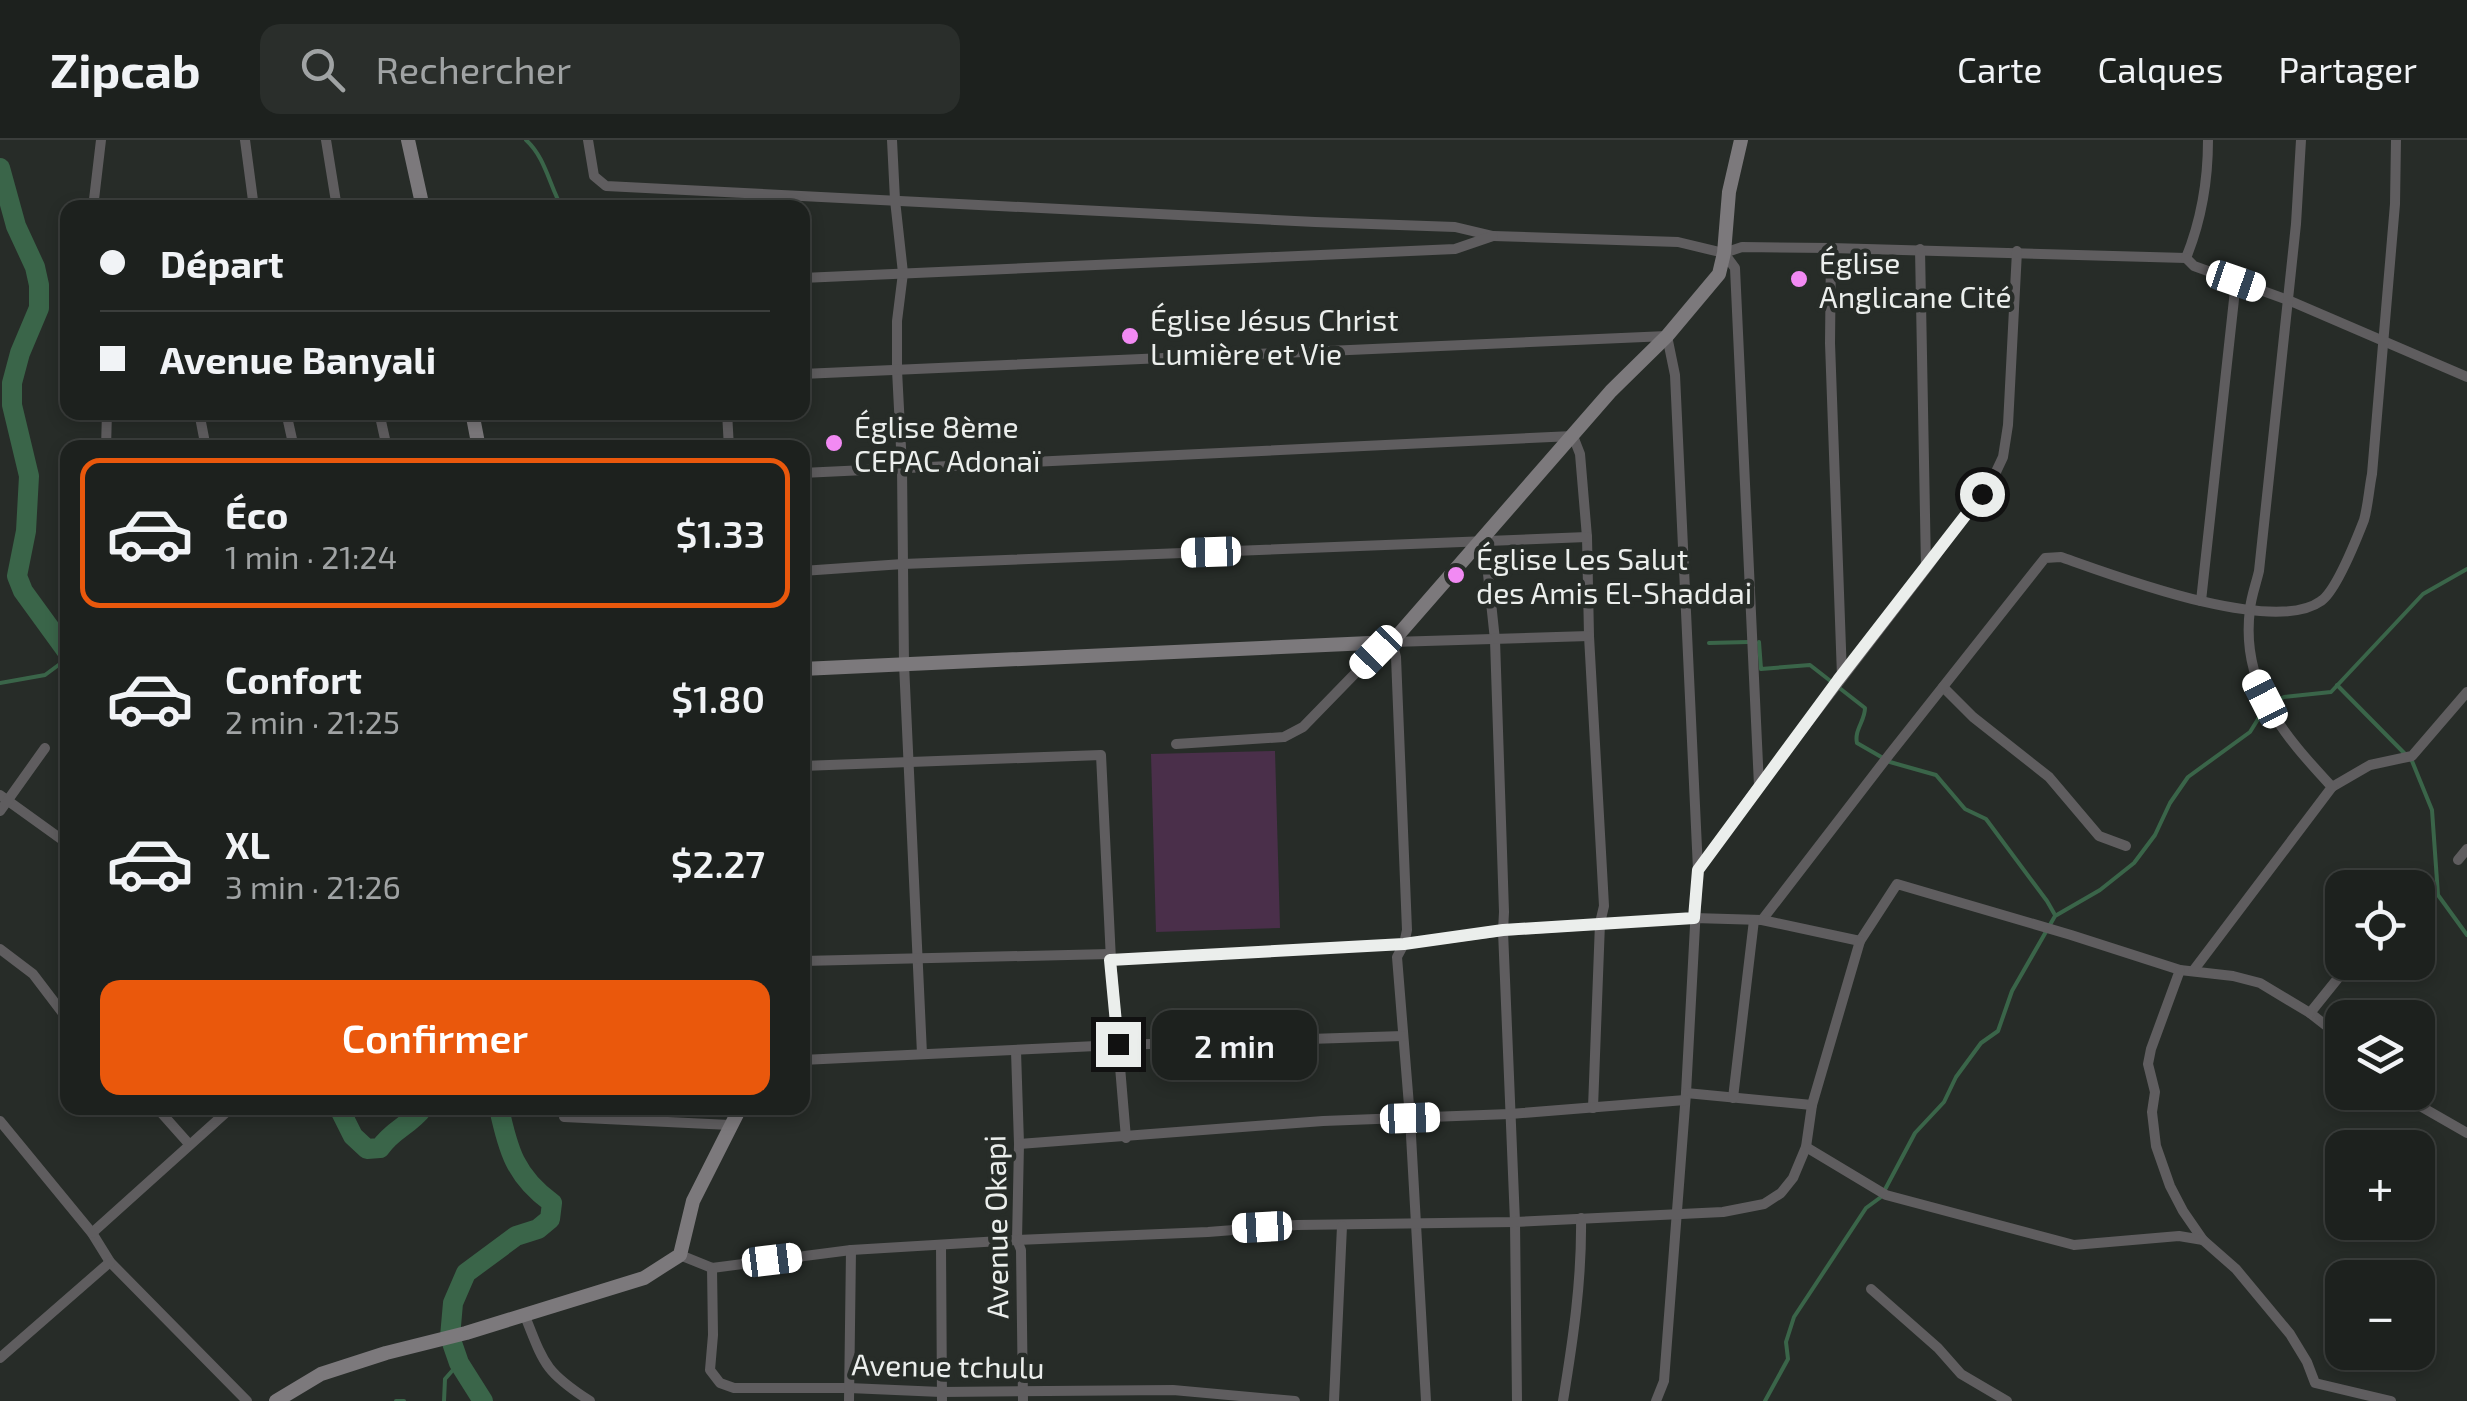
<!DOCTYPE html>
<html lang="fr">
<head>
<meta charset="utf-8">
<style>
  body { margin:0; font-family:"Exo 2",sans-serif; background:#2a2e2b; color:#f1f3f6; height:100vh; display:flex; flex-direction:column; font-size:38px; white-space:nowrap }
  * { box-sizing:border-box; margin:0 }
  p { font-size:32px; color:#a0a3a4 }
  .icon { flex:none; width:55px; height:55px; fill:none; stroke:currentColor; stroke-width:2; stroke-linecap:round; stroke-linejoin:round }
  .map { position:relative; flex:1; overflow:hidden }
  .side { position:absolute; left:60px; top:300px; width:750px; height:675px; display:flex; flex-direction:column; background:#1d211e; border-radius:20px; box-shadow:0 5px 15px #0003,0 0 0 2px #3b3e3c }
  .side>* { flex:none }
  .banner { position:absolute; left:60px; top:60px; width:750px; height:220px; border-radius:20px; box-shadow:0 5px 15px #0003,0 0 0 2px #3b3e3c; display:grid; align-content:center; height:220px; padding:0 40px; background:#1d211e }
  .controls { position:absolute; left:2325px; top:730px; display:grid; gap:20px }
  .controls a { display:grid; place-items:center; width:110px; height:110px; border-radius:20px; background:#1d211e; box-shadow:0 5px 15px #0003,0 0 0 2px #3b3e3c; font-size:50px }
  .end { position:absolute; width:45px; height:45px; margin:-22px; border:12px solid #ebeeec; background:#111; box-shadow:0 0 0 5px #111 }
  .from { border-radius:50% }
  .bubble { position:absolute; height:70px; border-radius:20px; background:#1d211e; box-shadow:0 5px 15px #0003,0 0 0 2px #3b3e3c; font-size:32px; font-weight:600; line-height:70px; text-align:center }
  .car { position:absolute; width:30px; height:60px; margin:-30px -15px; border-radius:12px; box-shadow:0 0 8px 2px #0007; background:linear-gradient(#fff 24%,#345 0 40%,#fff 0 76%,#345 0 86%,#fff 0) }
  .banner b { display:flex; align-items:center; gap:35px; height:95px; font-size:38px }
  .banner b+b { border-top:2px solid #3b3e3c }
  .banner i { width:25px; height:25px; background:#f1f3f6 }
  ul { padding:18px 0 0; list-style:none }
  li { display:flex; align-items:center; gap:30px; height:150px; margin:0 20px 15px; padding:0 20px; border:5px solid transparent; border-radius:20px }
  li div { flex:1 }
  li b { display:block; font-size:38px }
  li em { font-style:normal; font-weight:600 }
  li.current { border-color:#ea580c }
  li>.icon { width:90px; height:90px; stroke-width:1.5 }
  .action { display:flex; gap:20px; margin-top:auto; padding:20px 40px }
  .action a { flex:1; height:115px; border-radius:20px; background:#ea580c; color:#fff; font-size:40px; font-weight:600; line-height:115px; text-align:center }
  header { display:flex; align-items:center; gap:60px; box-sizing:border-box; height:140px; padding:0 50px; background:#1d211e; border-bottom:2px solid #3b3e3c }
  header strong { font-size:48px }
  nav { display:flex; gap:55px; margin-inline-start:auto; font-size:35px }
  .search { width:700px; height:90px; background:#2a2e2b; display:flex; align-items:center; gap:25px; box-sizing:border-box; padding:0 35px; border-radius:20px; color:#a0a3a4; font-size:38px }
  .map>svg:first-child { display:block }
  .green { fill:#4a2f4a }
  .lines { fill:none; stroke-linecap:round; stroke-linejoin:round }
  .stream { stroke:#3a6549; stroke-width:4 }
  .river { stroke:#3a6549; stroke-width:20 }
  .street { stroke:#5f5d5f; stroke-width:10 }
  .secondary { stroke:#7c797c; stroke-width:14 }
  .route { stroke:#ebeeec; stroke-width:12 }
  .poi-dot { fill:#f28af3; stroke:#272c28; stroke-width:4 }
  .labels { text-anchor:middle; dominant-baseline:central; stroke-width:9; stroke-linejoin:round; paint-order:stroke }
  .poi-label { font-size:30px; fill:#ebeeec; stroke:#272c28; text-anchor:start }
  .street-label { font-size:30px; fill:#ebeeec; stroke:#272c28 }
</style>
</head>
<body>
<header>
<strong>Zipcab</strong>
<div class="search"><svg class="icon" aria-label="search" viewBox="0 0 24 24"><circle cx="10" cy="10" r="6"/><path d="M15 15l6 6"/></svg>Rechercher</div>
<nav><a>Carte</a><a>Calques</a><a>Partager</a></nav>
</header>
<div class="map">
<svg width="2467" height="1261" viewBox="0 0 2467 1261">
  <rect width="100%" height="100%" fill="#272c28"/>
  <!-- green -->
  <path class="green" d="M1275,611L1280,788L1156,792L1151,614Z"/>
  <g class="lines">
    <!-- stream -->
    <g class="stream">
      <path d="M526,0C545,17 549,44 562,68"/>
      <path d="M1759,502L1761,529L1810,525L1865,568C1865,581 1854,590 1857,603L1890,622L1936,635L1965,669L1986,679L2047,761L2055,775"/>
      <path d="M1709,503L1748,502"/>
      <path d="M0,543L45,535L68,518"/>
      <path d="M2337,545L2412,621L2432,670L2438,755L2467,795"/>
      <path d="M2272,563L2284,557L2331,552L2423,454L2467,429"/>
      <path d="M396,1261H404"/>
      <path d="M444,1261L445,1239L459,1223"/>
      <path d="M1765,1261L1788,1219L1786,1202L1794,1177L1866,1068L1881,1057L1915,993L1944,962L1956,937L1981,903L1998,891L2012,851L2055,776L2100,750L2134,723L2155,695L2170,663L2188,637L2250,592L2265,568"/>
    </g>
    <!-- river -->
    <g class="river">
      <path d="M0,28L16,86L35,127L39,145V168L20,213L12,243V265L29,336L26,391L17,436L23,451L68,513"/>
      <path d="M339,968L353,996L367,1009L380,1008C393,989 409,986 423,968"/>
      <path d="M483,1261L459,1223L450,1197L453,1163L466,1133L516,1096L538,1089L550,1079L552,1063C515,1036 508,1010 499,968"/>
    </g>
    <!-- street -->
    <g class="street">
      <path d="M245,0L254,68"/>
      <path d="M326,0L337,68"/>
      <path d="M588,0L594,36L606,46L1315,82L1455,87L1493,96L1678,102L1724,113L1742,107L1831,108L2186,118C2201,81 2208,40 2208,0"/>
      <path d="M892,0L895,60L903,133L897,181V230L902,327L904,524L922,914"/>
      <path d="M93,68L101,0"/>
      <path d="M1831,108L1830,203L1842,536"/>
      <path d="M1920,109L1926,428"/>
      <path d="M1724,113L1735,128L1759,646"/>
      <path d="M2186,118L2194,126L2288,160L2467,237"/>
      <path d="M802,138L1455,109L1493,96"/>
      <path d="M802,234L1667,196L1675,235L1698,730L1686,953L1664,1241L1656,1261"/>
      <path d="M199,272L206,308"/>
      <path d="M286,272L294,308"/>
      <path d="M379,272L387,308"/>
      <path d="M727,272L729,308"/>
      <path d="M106,308L107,272"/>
      <path d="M802,333L1573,296L1580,314L1587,397L1589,496L1604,766L1600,783L1593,968"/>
      <path d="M1480,400L1486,415L1495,500L1504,772L1503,791L1515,1082L1517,1261"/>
      <path d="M802,431L903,424L1587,397"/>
      <path d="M2201,461L2236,141"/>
      <path d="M1392,502L1396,517L1407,790L1404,804L1397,817L1410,978L1426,1261"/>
      <path d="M1943,547L1973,577L2049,637L2099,696L2126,706"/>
      <path d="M1176,604L1284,597L1303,587L1376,512L1392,502L1589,496"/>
      <path d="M802,626L1101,615L1111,820L1126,998"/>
      <path d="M2332,647L2370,625L2412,616L2467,552"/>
      <path d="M0,655L68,704"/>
      <path d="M0,671L45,608"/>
      <path d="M2458,720L2467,709"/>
      <path d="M1699,729L1759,646L1926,429L1995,334L2003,317L2008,285L2017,111"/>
      <path d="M1762,780L1889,615L2045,418L2061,417C2115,436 2273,496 2321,461C2336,451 2357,398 2364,380C2368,366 2369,349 2372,334L2395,64L2396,0"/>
      <path d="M0,809L33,834L68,880"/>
      <path d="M1111,820L1404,804L1503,791L1694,778L1762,780L1860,801L1897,744L2071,795L2180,830L2233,836L2260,843L2310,873L2342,898"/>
      <path d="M802,821L1110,814"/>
      <path d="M2180,830L2151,909L2148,924L2155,952L2152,972L2156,1006L2170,1046L2183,1071L2203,1100L2236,1129L2290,1194L2307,1222L2315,1243L2391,1261"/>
      <path d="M2193,831L2332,647C2284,595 2240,546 2250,469C2251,457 2256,444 2259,431L2296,84L2301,0"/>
      <path d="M2310,873L2351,822"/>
      <path d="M1016,911L1019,1004L1017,1100L1021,1110L1023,1261"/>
      <path d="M802,920L1118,905L1403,896"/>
      <path d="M2404,952L2420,966L2467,993"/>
      <path d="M1686,953L1812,965"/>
      <path d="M1733,958L1754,780"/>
      <path d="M157,968L189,1004"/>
      <path d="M564,977L730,985"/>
      <path d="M0,981L92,1093L110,1122L247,1261"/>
      <path d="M1019,1004L1323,981L1510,974L1685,960"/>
      <path d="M1806,1007L1886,1055L2074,1105L2179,1096L2203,1100"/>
      <path d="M92,1093L231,968"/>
      <path d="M941,1106L942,1261"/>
      <path d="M680,1115L712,1128L851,1110L1017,1100L1208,1092L1297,1085L1515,1082L1723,1072L1764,1064L1781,1053L1793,1038L1806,1007L1812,965L1860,801"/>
      <path d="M712,1128L713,1195L710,1230L720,1243L734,1248H849L941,1252L1173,1250L1295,1261"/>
      <path d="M1871,1149L1938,1208L1961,1234L2007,1261"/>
      <path d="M525,1176C544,1224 545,1232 590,1261"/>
      <path d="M0,1218L110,1122"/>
      <path d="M849,1261L851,1110"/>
      <path d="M1334,1261L1342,1086"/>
      <path d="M1563,1261C1573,1200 1582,1140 1581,1078"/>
    </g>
    <!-- secondary -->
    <g class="secondary">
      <path d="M408,0L423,68"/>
      <path d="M472,272L479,308"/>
      <path d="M802,529L1392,502L1611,251L1667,196L1719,134L1724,113L1729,52L1741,0"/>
      <path d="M276,1261L321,1234L386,1213L466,1193L644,1138L680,1115L693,1061L740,968"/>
    </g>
  </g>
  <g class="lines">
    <!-- route -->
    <path class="route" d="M1118,904L1110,820L1404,804L1503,790L1694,778L1698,730L1838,540L1982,354"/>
  </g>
  <!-- markers -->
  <g class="poi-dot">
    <circle cx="1799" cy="139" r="10"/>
    <circle cx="1130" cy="196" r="10"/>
    <circle cx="834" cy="303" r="10"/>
    <circle cx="1456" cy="435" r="10"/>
  </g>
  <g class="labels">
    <!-- poi labels -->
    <g class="poi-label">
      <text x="1819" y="122">Église<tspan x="1819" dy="34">Anglicane Cité</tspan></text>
      <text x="1150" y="179">Église Jésus Christ<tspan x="1150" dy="34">Lumière et Vie</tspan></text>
      <text x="854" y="286">Église 8ème<tspan x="854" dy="34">CEPAC Adonaï</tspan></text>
      <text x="1476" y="418">Église Les Salut<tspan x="1476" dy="34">des Amis El-Shaddai</tspan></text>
    </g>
    <!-- street labels -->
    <g class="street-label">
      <text transform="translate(995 1087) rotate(-91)">Avenue Okapi</text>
      <text transform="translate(948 1225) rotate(1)">Avenue tchulu</text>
    </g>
  </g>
</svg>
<div class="controls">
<a><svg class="icon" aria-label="locate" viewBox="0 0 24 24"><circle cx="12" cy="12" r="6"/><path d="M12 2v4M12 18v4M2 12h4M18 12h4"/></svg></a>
<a><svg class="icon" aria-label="layers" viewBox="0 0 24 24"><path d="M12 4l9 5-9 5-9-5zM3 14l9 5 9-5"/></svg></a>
<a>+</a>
<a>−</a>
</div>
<i class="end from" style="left:1982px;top:354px"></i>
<i class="end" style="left:1118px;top:904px"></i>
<div class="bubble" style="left:1152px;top:870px;width:165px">2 min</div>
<i class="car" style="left:2236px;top:141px;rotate:109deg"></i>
<i class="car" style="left:1211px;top:412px;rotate:268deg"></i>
<i class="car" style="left:1376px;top:512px;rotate:224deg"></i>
<i class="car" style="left:2265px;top:559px;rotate:333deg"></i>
<i class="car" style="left:1410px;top:978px;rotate:88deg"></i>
<i class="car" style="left:1262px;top:1087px;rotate:267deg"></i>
<i class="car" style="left:772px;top:1120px;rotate:83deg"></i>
<div class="banner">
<b><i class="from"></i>Départ</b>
<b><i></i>Avenue Banyali</b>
</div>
<section class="side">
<ul>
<li class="current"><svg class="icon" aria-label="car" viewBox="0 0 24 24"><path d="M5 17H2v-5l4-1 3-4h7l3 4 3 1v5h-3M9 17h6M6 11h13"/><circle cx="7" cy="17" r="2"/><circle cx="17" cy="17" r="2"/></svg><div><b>Éco</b><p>1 min · 21:24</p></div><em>$1.33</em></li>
<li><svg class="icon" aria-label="car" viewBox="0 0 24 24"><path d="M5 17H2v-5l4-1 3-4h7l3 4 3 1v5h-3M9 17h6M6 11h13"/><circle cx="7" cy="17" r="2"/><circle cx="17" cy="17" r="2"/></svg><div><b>Confort</b><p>2 min · 21:25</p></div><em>$1.80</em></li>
<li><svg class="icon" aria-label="car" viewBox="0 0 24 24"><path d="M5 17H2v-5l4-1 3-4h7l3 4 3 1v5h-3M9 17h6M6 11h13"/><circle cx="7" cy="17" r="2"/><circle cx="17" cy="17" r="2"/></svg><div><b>XL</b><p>3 min · 21:26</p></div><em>$2.27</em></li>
</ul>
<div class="action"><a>Confirmer</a></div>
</section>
</div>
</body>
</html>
